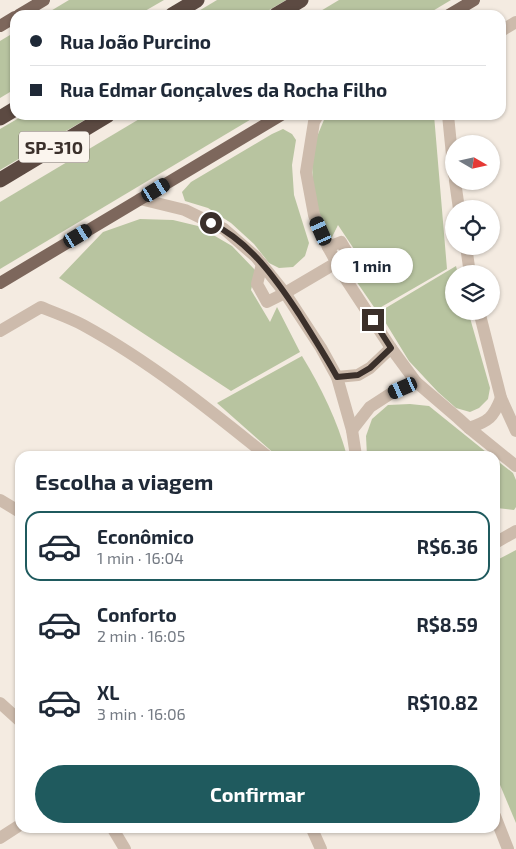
<!DOCTYPE html>
<html lang="pt">
<head>
<meta charset="utf-8">
<style>
  body { margin:0; font-family:"Exo 2",sans-serif; background:#f2f2f3; color:#1f2937; height:100vh; display:flex; flex-direction:column; font-size:19px; white-space:nowrap }
  * { box-sizing:border-box; margin:0 }
  p { font-size:16px; color:#747a83 }
  .icon { flex:none; width:28px; height:28px; fill:none; stroke:currentColor; stroke-width:2; stroke-linecap:round; stroke-linejoin:round }
  .map { position:relative; flex:1; overflow:hidden }
  .side { position:absolute; left:15px; top:451px; width:485px; height:382px; display:flex; flex-direction:column; background:#fff; border-radius:15px; box-shadow:0 1px 4px #0004 }
  .side>* { flex:none }
  .guide { position:absolute; left:10px; top:10px; width:496px; height:110px; border-radius:15px; box-shadow:0 1px 4px #0004; display:grid; align-content:center; height:110px; padding:0 20px; background:#fff }
  .needle { width:32px; rotate:99deg }
  .fabs { position:absolute; left:445px; top:135px; display:grid; gap:10px }
  .fabs a { display:grid; place-items:center; width:55px; height:55px; border-radius:50%; background:#fff; box-shadow:0 1px 4px #0004; font-size:25px }
  .end { position:absolute; width:22px; height:22px; margin:-11px; border:6px solid #3b302b; background:#fff; box-shadow:0 0 0 2px #fff }
  .from { border-radius:50% }
  .bubble { position:absolute; height:35px; border-radius:18px; background:#fff; box-shadow:0 1px 4px #0004; font-size:16px; font-weight:700; line-height:35px; text-align:center }
  .car { position:absolute; width:15px; height:30px; margin:-15px -8px; border-radius:6px; box-shadow:0 0 4px 1px #0007; background:linear-gradient(#222 24%,#8ab4d8 0 40%,#222 0 76%,#8ab4d8 0 86%,#222 0) }
  .guide b { display:flex; align-items:center; gap:18px; height:48px; font-size:19px }
  .guide b+b { border-top:1px solid #e0e1e3 }
  .guide i { width:12px; height:12px; background:#1f2937 }
  ul { padding:0; list-style:none }
  li { display:flex; align-items:center; gap:15px; height:70px; margin:0 10px 8px; padding:0 10px; border:2px solid transparent; border-radius:15px }
  li div { flex:1 }
  li b { display:block; font-size:19px }
  li em { font-style:normal; font-weight:700 }
  li.selected { border-color:#1f5a5e }
  li>.icon { width:45px; height:45px; stroke-width:1.5 }
  h2 { padding:0 20px; font-size:22px; line-height:60px }
  .primary-button { display:flex; gap:10px; margin-top:auto; padding:10px 20px }
  .primary-button a { flex:1; height:58px; border-radius:30px; background:#1f5a5e; color:#fff; font-size:20px; font-weight:700; line-height:58px; text-align:center }
  .map>svg:first-child { display:block }
  .green { fill:#b8c4a0 }
  .lines { fill:none; stroke-linecap:round; stroke-linejoin:round }
  .minor { stroke:#cdbbac; stroke-width:12 }
  .major { stroke:#7d675c; stroke-width:12 }
  .highway { stroke:#5c4a42; stroke-width:15 }
  .route { stroke:#3b302b; stroke-width:6 }
  .labels { text-anchor:middle; dominant-baseline:central; stroke-width:4.5; stroke-linejoin:round; paint-order:stroke }
  .shield { fill:#fbf5ee; stroke:#756b66; stroke-width:1 }
  .shield-label { font-size:18px; font-weight:bold; fill:#3b302b }
</style>
</head>
<body>
<div class="map">
<svg width="516" height="849" viewBox="0 0 516 849">
  <rect width="100%" height="100%" fill="#f4ebe1"/>
  <!-- green -->
  <g class="green">
    <path d="M69,0H164L138,15H44Z"/>
    <path d="M217,0H286L261,15H192Z"/>
    <path d="M339,0H451L426,15H314Z"/>
    <path d="M15,32V89L0,98V41Z"/>
    <path d="M24,115H93L0,170V129Z"/>
    <path d="M146,115H258L0,269V202Z"/>
    <path d="M326,115H434L447,269L376,310L352,275L358,255L338,225L331,239L318,210L313,187L312,164L316,139Z"/>
    <path d="M283,129L292,134L296,140L292,165L294,195L309,243L305,256L293,267L279,268L269,263L254,244L231,223L208,208L185,201L182,192L191,182L272,134Z"/>
    <path d="M140,219L173,220L198,226L232,246L256,271L251,290L270,322L277,307L300,352L231,391L59,278L103,232Z"/>
    <path d="M456,266L458,274H454V311H468L490,388L488,399L479,408L470,412L456,408L438,392L409,361L379,312Z"/>
    <path d="M302,356C322,389 337,420 347,456H277L217,403Z"/>
    <path d="M410,404L429,406L491,456H367L366,436L372,419L388,405Z"/>
    <path d="M495,459L513,473L516,480V507L514,510L497,508L495,509Z"/>
    <path d="M516,550V823L495,773V561Z"/>
  </g>
  <g class="lines">
    <!-- minor -->
    <g class="minor">
      <path d="M501,31L516,22"/>
      <path d="M318,115L314,122L306,172L314,215L328,247L345,278L391,348L416,382L458,418L469,428L516,466"/>
      <path d="M448,115L454,175"/>
      <path d="M455,181L459,209"/>
      <path d="M140,199L185,210L224,229L256,257L285,293L321,348L337,377L352,430L356,456"/>
      <path d="M466,246L470,274"/>
      <path d="M328,247L341,242L351,259L345,278"/>
      <path d="M262,264L257,284L267,302L285,293L336,263"/>
      <path d="M479,311L501,398L516,431"/>
      <path d="M0,331L41,307C55,313 70,318 83,325C149,361 209,409 267,456"/>
      <path d="M337,377L358,375L370,368L391,348"/>
      <path d="M469,428C489,421 493,418 501,398"/>
      <path d="M352,430L370,407L390,394L416,382"/>
      <path d="M0,500L20,512"/>
      <path d="M495,543L516,531"/>
      <path d="M0,703L20,721"/>
      <path d="M495,816L508,849"/>
      <path d="M113,829L125,849"/>
      <path d="M312,829L321,849"/>
      <path d="M0,838L20,825"/>
    </g>
    <!-- major -->
    <g class="major">
      <path d="M19,15L44,0"/>
      <path d="M449,15L474,0"/>
      <path d="M0,26L15,17"/>
      <path d="M0,283L281,115"/>
    </g>
    <!-- highway -->
    <g class="highway">
      <path d="M172,15L197,0"/>
      <path d="M276,15L301,0"/>
      <path d="M0,118L15,109"/>
      <path d="M0,180L108,115"/>
    </g>
  </g>
  <g class="lines">
    <!-- route -->
    <path class="route" d="M211,223C250,242 276,279 299,314C312,335 325,355 337,377L358,375L370,368L391,348L373,320"/>
  </g>
  <g class="labels">
    <!-- shield labels -->
    <rect class="shield" x="19" y="131.5" width="70" height="31" rx="4"/>
    <g class="shield-label">
      <text x="54" y="147">SP-310</text>
    </g>
  </g>
</svg>
<div class="fabs">
<a><svg class="needle" viewBox="-14 -14 28 28"><path d="M0-13l5 13h-10z" fill="#e53935"/><path d="M0 13l5-13h-10z" fill="#747a83"/></svg></a>
<a><svg class="icon" aria-label="locate" viewBox="0 0 24 24"><circle cx="12" cy="12" r="6"/><path d="M12 2v4M12 18v4M2 12h4M18 12h4"/></svg></a>
<a><svg class="icon" aria-label="layers" viewBox="0 0 24 24"><path d="M12 4l9 5-9 5-9-5zM3 14l9 5 9-5"/></svg></a>
</div>
<i class="end from" style="left:211px;top:223px"></i>
<i class="end" style="left:373px;top:320px"></i>
<div class="bubble" style="left:331px;top:248px;width:82px">1 min</div>
<i class="car" style="left:156px;top:190px;rotate:59deg"></i>
<i class="car" style="left:321px;top:231px;rotate:336deg"></i>
<i class="car" style="left:78px;top:236px;rotate:59deg"></i>
<i class="car" style="left:403px;top:388px;rotate:246deg"></i>
<div class="guide">
<b><i class="from"></i>Rua João Purcino</b>
<b><i></i>Rua Edmar Gonçalves da Rocha Filho</b>
</div>
<section class="side">
<h2>Escolha a viagem</h2>
<ul>
<li class="selected"><svg class="icon" aria-label="car" viewBox="0 0 24 24"><path d="M5 17H2v-5l4-1 3-4h7l3 4 3 1v5h-3M9 17h6M6 11h13"/><circle cx="7" cy="17" r="2"/><circle cx="17" cy="17" r="2"/></svg><div><b>Econômico</b><p>1 min · 16:04</p></div><em>R$6.36</em></li>
<li><svg class="icon" aria-label="car" viewBox="0 0 24 24"><path d="M5 17H2v-5l4-1 3-4h7l3 4 3 1v5h-3M9 17h6M6 11h13"/><circle cx="7" cy="17" r="2"/><circle cx="17" cy="17" r="2"/></svg><div><b>Conforto</b><p>2 min · 16:05</p></div><em>R$8.59</em></li>
<li><svg class="icon" aria-label="car" viewBox="0 0 24 24"><path d="M5 17H2v-5l4-1 3-4h7l3 4 3 1v5h-3M9 17h6M6 11h13"/><circle cx="7" cy="17" r="2"/><circle cx="17" cy="17" r="2"/></svg><div><b>XL</b><p>3 min · 16:06</p></div><em>R$10.82</em></li>
</ul>
<div class="primary-button"><a>Confirmar</a></div>
</section>
</div>
</body>
</html>
